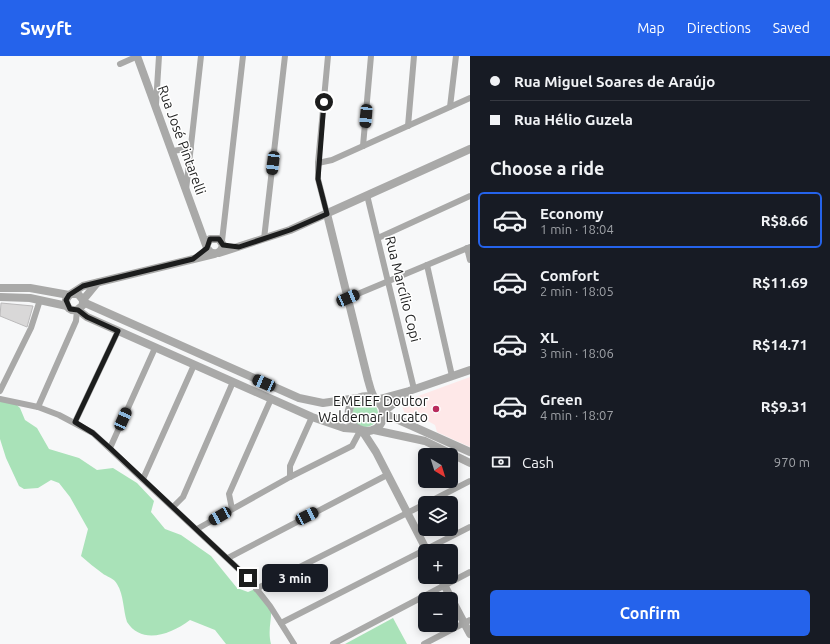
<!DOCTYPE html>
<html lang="en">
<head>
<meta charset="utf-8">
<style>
  body { margin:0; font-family:Ubuntu,sans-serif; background:#20242c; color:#f1f3f6; height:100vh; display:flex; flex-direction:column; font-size:15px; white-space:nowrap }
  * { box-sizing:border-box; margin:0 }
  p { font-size:13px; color:#9ea1a6 }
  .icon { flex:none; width:22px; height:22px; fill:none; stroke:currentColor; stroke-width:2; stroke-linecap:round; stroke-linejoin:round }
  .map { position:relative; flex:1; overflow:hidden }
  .side { display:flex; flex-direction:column; background:#171b24; width:360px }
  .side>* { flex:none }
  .banner { display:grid; align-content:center; height:88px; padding:0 20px; background:#171b24 }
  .needle { width:26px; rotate:142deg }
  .buttons { position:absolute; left:418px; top:392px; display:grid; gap:8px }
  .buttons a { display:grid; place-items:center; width:40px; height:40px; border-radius:6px; background:#171b24; box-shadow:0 2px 10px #0003; font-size:20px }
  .end { position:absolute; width:18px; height:18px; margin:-9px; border:5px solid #1c1d1d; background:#fff; box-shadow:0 0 0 2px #fff }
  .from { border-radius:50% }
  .bubble { position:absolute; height:28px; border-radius:6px; background:#171b24; box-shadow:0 2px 10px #0003; font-size:13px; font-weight:700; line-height:28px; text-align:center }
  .car { position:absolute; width:12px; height:24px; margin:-12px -6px; border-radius:5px; box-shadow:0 0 3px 1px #0007; background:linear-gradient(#222 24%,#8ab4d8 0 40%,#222 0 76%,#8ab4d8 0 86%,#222 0) }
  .banner b { display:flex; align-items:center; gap:14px; height:38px; font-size:15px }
  .banner b+b { border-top:1px solid #363941 }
  .banner i { width:10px; height:10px; background:#f1f3f6 }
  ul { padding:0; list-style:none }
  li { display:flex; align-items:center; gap:12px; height:56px; margin:0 8px 6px; padding:0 12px; border:2px solid transparent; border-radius:6px }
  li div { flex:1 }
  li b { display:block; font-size:15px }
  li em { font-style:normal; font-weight:700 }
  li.on { border-color:#2563eb }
  li>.icon { width:36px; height:36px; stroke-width:1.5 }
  h2 { padding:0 20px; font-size:18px; line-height:48px }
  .pay { display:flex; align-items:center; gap:10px; height:44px; padding:0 20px; font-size:15px }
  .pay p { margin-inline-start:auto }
  .action { display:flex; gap:8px; margin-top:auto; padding:8px 20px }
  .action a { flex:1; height:46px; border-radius:6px; background:#2563eb; color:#fff; font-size:16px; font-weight:700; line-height:46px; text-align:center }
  header { display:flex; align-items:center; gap:24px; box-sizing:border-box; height:56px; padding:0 20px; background:#2563eb; color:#fff }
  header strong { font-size:19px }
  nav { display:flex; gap:22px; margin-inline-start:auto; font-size:14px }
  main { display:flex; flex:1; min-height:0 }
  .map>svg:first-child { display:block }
  .education { fill:#fee8e8 }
  .green { fill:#a9e2b8 }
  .building { fill:#d9d8d8; stroke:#bbbabb }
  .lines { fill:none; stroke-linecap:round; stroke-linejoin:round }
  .minor { stroke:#a9a9a8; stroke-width:6 }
  .tertiary { stroke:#a9a9a8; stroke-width:8 }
  .route { stroke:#1c1d1d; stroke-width:5 }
  .poi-dot { fill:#b92c5d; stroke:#fff; stroke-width:1.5 }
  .labels { text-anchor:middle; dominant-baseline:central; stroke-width:3; stroke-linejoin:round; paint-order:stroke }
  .street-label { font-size:14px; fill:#1c1d1d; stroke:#fff }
  .poi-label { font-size:14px; fill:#1c1d1d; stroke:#fff; text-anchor:end }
</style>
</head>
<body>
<header>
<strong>Swyft</strong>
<nav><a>Map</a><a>Directions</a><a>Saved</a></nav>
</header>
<main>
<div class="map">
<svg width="470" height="588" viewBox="0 0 470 588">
  <rect width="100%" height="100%" fill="#f7f8f9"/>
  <!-- education -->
  <path class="education" d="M470,321V391L437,376L435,369L417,359L406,361L402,350L410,343Z"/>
  <!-- green -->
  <g class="green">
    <path d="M0,342L15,347L20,352L25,364L37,372L49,393L79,402L97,414L113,412L137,427L154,445L151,456L165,473L181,479L211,500L237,532L248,536L257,532C282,550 265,565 271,588H226L215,574L190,564C169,580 141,588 127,566C123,554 124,539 117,528C114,522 107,521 102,517C95,512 88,506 81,500L88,473L70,441L59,427L51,424L38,432L24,433L19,430L6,402L0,383Z"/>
    <circle cx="365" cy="358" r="13"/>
    <path d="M393,562L407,588H345Z"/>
  </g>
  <!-- building -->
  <path class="building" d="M1,247L33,250L27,271L0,260Z"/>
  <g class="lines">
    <!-- minor -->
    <g class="minor">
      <path d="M120,8L138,0"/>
      <path d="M156,48L159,0"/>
      <path d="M450,51L456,0"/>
      <path d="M408,70L414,0"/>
      <path d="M363,90L371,0"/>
      <path d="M173,95L191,92"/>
      <path d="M318,107L332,104L470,42"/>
      <path d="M186,134L201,0"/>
      <path d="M367,139L414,333"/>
      <path d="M327,158L318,123V107L328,0"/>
      <path d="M378,182L470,140"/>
      <path d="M264,183L285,0"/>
      <path d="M222,185L243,0"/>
      <path d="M467,192L470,204"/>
      <path d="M427,209L452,320"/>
      <path d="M348,242L470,191"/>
      <path d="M0,335L31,272L40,244"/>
      <path d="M0,343L38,351L59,359L93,377L248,522L270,550L294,588"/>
      <path d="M38,351L76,265L77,254"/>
      <path d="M75,366L118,275"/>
      <path d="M110,392L155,292"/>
      <path d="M290,421V410L312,361"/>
      <path d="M143,423L194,309"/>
      <path d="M427,447L470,425"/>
      <path d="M173,451L183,441L233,326"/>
      <path d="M232,453L229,438L271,343"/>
      <path d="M197,473L290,421L352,390L360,375"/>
      <path d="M228,502L387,419"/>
      <path d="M256,533L425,448"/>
      <path d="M281,567L470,471"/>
      <path d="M333,588L470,516"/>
      <path d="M424,588L470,564"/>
    </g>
    <!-- tertiary -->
    <g class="tertiary">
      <path d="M137,0L207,192C212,200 221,199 223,189L219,183H210L207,188"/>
      <path d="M327,158L368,324C370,330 371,338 375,342C378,347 383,349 383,355C386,377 360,382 349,364C346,348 358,336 375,342"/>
      <path d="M219,197L290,174L470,93"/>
      <path d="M0,232H30L69,239"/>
      <path d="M71,238H78L83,244V249L77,254C70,255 66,252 66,244L69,239L83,230L214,198"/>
      <path d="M0,241L30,242L67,250"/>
      <path d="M83,244L97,227"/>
      <path d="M83,246L299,342L323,347L357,342"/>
      <path d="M78,254L87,261L312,361L344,372L357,373"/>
      <path d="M376,344L409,335L470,314"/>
      <path d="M383,356L407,337"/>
      <path d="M383,357L470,396"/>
      <path d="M374,374L425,385L470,407"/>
      <path d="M363,376L376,396L427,495"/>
      <path d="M440,521L470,578"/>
    </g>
  </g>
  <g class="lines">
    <!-- route -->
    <path class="route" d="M248,522L110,392L93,377L75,366L118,275L87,261L78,254L70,253L66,244L69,239L83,230L193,203L207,192L210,183H219L223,189L239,191L290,174L327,158L318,123L324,46"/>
  </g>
  <!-- markers -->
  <circle class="poi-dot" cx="436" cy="353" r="4"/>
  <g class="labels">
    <!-- street labels -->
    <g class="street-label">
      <text transform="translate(182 84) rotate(70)">Rua José Pintarelli</text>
      <text transform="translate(403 233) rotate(76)">Rua Marcílio Copi</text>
    </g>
    <!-- poi labels -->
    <g class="poi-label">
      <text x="428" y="345">EMEIEF Doutor<tspan x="428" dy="16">Waldemar Lucato</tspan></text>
    </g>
  </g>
</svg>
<div class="buttons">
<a><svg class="needle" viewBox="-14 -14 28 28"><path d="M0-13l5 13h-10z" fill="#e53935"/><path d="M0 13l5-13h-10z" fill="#9ea1a6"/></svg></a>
<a><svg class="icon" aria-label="layers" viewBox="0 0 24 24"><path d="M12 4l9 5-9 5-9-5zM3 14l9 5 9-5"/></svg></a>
<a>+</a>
<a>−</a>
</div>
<i class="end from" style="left:324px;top:46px"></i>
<i class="end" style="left:248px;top:522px"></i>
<div class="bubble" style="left:262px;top:508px;width:66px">3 min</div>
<i class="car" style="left:366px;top:60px;rotate:185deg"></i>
<i class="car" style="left:273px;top:107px;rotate:187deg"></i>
<i class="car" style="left:348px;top:242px;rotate:67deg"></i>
<i class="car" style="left:264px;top:327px;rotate:294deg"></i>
<i class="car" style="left:123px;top:363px;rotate:24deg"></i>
<i class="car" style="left:220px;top:460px;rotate:241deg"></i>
<i class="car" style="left:307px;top:460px;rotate:63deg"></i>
</div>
<section class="side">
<div class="banner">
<b><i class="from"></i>Rua Miguel Soares de Araújo</b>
<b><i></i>Rua Hélio Guzela</b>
</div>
<h2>Choose a ride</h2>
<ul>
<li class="on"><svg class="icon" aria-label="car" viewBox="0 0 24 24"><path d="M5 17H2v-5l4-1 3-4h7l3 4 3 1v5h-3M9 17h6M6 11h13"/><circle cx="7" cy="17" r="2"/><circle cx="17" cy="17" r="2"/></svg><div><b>Economy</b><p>1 min · 18:04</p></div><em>R$8.66</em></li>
<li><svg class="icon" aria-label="car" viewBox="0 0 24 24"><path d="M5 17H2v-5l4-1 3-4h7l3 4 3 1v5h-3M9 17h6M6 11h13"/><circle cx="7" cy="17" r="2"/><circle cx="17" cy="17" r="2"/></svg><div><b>Comfort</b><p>2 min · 18:05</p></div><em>R$11.69</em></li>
<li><svg class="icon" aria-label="car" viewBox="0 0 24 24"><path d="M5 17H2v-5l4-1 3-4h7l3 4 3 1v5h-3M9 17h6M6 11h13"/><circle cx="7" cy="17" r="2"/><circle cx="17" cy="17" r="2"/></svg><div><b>XL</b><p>3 min · 18:06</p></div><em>R$14.71</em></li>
<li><svg class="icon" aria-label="car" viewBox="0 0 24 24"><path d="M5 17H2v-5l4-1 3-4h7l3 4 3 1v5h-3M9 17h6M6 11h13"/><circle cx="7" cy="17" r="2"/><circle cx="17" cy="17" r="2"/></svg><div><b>Green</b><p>4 min · 18:07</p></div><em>R$9.31</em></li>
</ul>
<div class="pay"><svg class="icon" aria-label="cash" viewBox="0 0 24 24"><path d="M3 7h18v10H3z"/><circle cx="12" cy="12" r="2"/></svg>Cash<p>970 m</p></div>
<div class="action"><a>Confirm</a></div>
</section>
</main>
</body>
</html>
